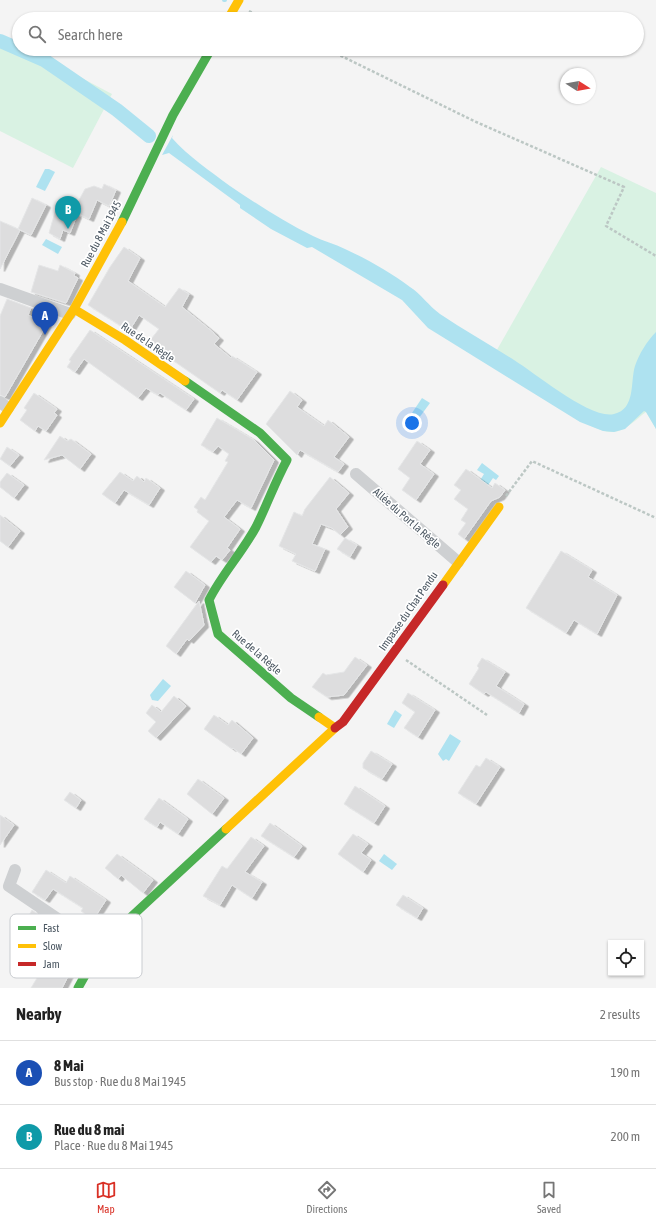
<!DOCTYPE html>
<meta charset="utf-8">
<style>
body{margin:0;font-family:"Asap Condensed",sans-serif;background:#f6f6f6;color:#222}
.controls{position:absolute;right:12px;bottom:12px;display:grid;overflow:hidden;border-radius:0px;box-shadow:0 1px 3px #0004}
.controls button{width:36px;height:36px;display:grid;place-items:center;padding:0;border:0;border-bottom:1px solid #e0e0e0;background:#fff;color:#222;font:20px sans-serif}
.compass{position:absolute;left:560px;top:68px;width:36px;height:36px;border-radius:50%;background:#fff;box-shadow:0 1px 3px #0004;rotate:101deg}
.you{position:absolute;left:412px;top:423px;width:14px;height:14px;margin:-10px;border:3px solid #fff;border-radius:50%;background:#1a73e8;box-shadow:0 0 0 6px #1a73e833}
.badge{display:grid;place-items:center;width:26px;height:26px;border-radius:50%;background:#d93025;color:#fff;font-size:13px;font-weight:700}
.pin{position:absolute;translate:-50% -33px;filter:drop-shadow(0 1px 2px #0008)}
.pin::after{content:'';position:absolute;top:21px;width:14px;height:12px;background:inherit;clip-path:polygon(0 0,100% 0,50% 100%)}
.list{margin:0;padding:0;list-style:none}
h2{display:flex;justify-content:space-between;align-items:center;height:52px;margin:0;padding:0 16px;font-size:17px}
h2 small{font-size:13px;font-weight:400;color:#767676}
.list li{display:grid;grid-template-columns:26px 1fr auto;gap:12px;align-items:center;box-sizing:border-box;height:64px;padding:0 16px;border-top:1px solid #e0e0e0}
.list b{display:block;font-size:15px;white-space:nowrap}
.list p{margin:0;font-size:13px;white-space:nowrap;color:#767676}
.list em{font-size:13px;font-style:normal;color:#767676}
.icon{flex:none;width:22px;height:22px;fill:none;stroke:currentColor;stroke-width:2;stroke-linecap:round;stroke-linejoin:round}
.map{position:relative;flex:none;width:656px;height:988px;overflow:hidden}
.search{position:absolute;background:#fff;box-shadow:0 1px 3px #0004;left:12px;right:12px;top:12px;height:44px;display:flex;align-items:center;gap:10px;box-sizing:border-box;padding:0 14px;border-radius:22px;color:#767676;font-size:15px}
.sheet{height:180px;background:#fff}
nav{display:flex;justify-content:space-around;align-items:center;box-sizing:border-box;height:56px;border-top:1px solid #e0e0e0;background:#fff;font-size:11px;color:#767676}
nav a{display:grid;justify-items:center;gap:2px}
nav .on{color:#d93025}
.map>svg:first-child{display:block}
.green{fill:#d9f2e3}
.water{fill:#aee2f0}
.lines{fill:none;stroke-linecap:round;stroke-linejoin:round}
.stream{stroke:#aee2f0;stroke-width:4}
.canal{stroke:#aee2f0;stroke-width:14}
.building{fill:#ddddde;stroke:#e5e6e7;filter:url(#shadow)}
.path{stroke:#bcc7c4;stroke-width:2.5;stroke-dasharray:3 2;stroke-linecap:butt}
.street{stroke:#ced0d2;stroke-width:12}
.fast{stroke:#4caf50;stroke-width:9}
.slow{stroke:#ffc107;stroke-width:9}
.jam{stroke:#c62828;stroke-width:9}
.labels{text-anchor:middle;stroke-width:3.5;stroke-linejoin:round;paint-order:stroke}
.street-label{font-size:11px;fill:#4a5661;stroke:#fff}
.key{fill:#fff;stroke:#c9ccd0;stroke-width:1}
.key-label{font-size:11px;fill:#4a5661}
</style>
<div class="map">
<svg width="656" height="988" viewBox="0 0 656 988">
<defs>
<filter id="shadow"><feDropShadow dx="4.5" dy="2.5" stdDeviation="0" flood-color="#0004"/></filter>
</defs>
<rect width="100%" height="100%" fill="#f4f4f4"/>
<!-- green -->
<g class="green">
<polygon points="0,35 19,45 19,49 27,49 112,94 73,168 0,131"/>
<path d="M601,167L656,193V429L646,412C636,419 626,431 613,432C584,433 519,374 494,355Z"/>
</g>
<!-- water -->
<g class="water">
<path d="M173,135L172,138C189,157 210,171 230,186C257,204 284,222 313,236C323,241 335,244 345,249C367,259 390,272 410,287C421,294 429,306 440,314C464,330 490,345 514,360C535,373 591,420 614,414C636,409 630,382 635,366C639,354 647,341 656,332V429L646,412L644,411L625,429L614,432L603,431L580,422L428,328L402,300L312,247L307,248L271,229L240,208V205L169,153L162,155Z"/>
<polygon points="45,169 49,169 55,172 45,191 36,187"/>
<polygon points="46,239 62,247 58,254 42,245"/>
<polygon points="422,398 430,403 419,418 412,413"/>
<polygon points="482,463 499,476 496,480 493,478 484,491 477,485 484,474 477,470"/>
<polygon points="163,679 171,686 158,701 152,700 150,695"/>
<polygon points="395,710 402,715 394,728 387,724"/>
<polygon points="450,734 461,741 449,761 446,759 443,761 438,754"/>
<polygon points="384,854 397,864 392,870 379,861"/>
</g>
<g class="lines">
<!-- stream -->
<polyline class="stream" points="224,0 225,0"/>
<!-- canal -->
<polyline class="canal" points="0,41 44,60 117,110 149,136"/>
</g>
<!-- building -->
<g class="building">
<polygon points="104,184 116,190 109,206 97,200 89,219 73,211 85,189 94,186 102,189"/>
<polygon points="32,198 46,205 31,235 18,229"/>
<polygon points="57,205 77,215 70,233 63,230 60,239 49,233"/>
<polygon points="0,221 20,230 0,269"/>
<polygon points="124,247 140,258 128,281 165,307 179,288 189,294 182,307 214,333 214,334 219,338 214,344 231,358 232,356 257,372 237,400 222,390 220,393 148,343 159,329 139,315 129,331 88,305 110,267"/>
<polygon points="39,265 58,271 60,265 75,273 74,276 78,278 66,303 31,292"/>
<polygon points="7,299 31,308 28,315 47,324 5,397 0,395 0,316"/>
<polygon points="90,330 194,399 186,410 160,393 158,395 146,388 138,398 84,359 75,372 67,367 71,361 69,360"/>
<polygon points="290,391 302,400 297,407 324,426 328,420 349,437 334,457 344,464 338,472 300,450 297,455 266,424"/>
<polygon points="34,393 57,409 54,413 57,415 46,431 38,426 35,431 20,420 27,410 24,408"/>
<polygon points="217,418 254,440 274,460 251,508 237,500 224,517 240,529 227,548 230,550 222,560 216,556 211,562 190,547 209,521 197,512 198,510 194,507 201,497 205,500 228,462 225,461 229,454 218,446 213,452 201,445"/>
<polygon points="60,436 67,441 71,439 91,454 80,469 62,455 44,460"/>
<polygon points="417,441 430,450 420,464 434,474 416,500 402,490 410,478 398,469"/>
<polygon points="7,447 19,455 10,466 0,459"/>
<polygon points="466,469 492,488 495,483 505,490 500,497 491,501 464,539 458,534 466,523 461,520 468,509 454,499 461,490 454,485"/>
<polygon points="120,472 133,481 137,476 144,482 146,478 160,488 149,505 124,490 115,503 102,494"/>
<polygon points="7,473 24,485 14,498 0,487 0,482"/>
<polygon points="330,477 349,493 336,509 348,527 340,535 332,528 321,524 312,544 325,549 315,571 292,561 296,554 279,546 294,512 302,516 305,509"/>
<polygon points="0,515 20,531 8,547 0,541"/>
<polygon points="345,538 357,545 350,557 337,549"/>
<polygon points="561,551 592,570 588,577 617,595 597,634 574,620 566,633 526,608"/>
<polygon points="186,571 205,585 195,603 174,587"/>
<polygon points="199,601 204,625 189,641 187,639 176,654 166,646"/>
<polygon points="355,657 367,665 344,695 327,697 312,687 323,673 326,675 344,672"/>
<polygon points="482,658 505,672 496,686 524,704 519,713 486,692 484,694 469,684 479,668 477,666"/>
<polygon points="408,693 435,710 418,737 404,728 415,712 402,703"/>
<polygon points="174,696 186,706 156,738 148,731 156,722 146,713 152,705 161,712"/>
<polygon points="214,715 228,725 232,720 253,738 241,754 233,748 232,749 204,729"/>
<polygon points="371,751 392,764 382,779 363,768 363,763"/>
<polygon points="486,758 500,767 476,804 458,793 476,765 480,767"/>
<polygon points="198,779 224,798 212,814 187,794"/>
<polygon points="355,786 385,806 374,823 344,804"/>
<polygon points="70,792 81,800 76,808 64,800"/>
<polygon points="159,798 188,819 178,834 160,822 157,827 144,819"/>
<polygon points="0,815 14,825 0,845"/>
<polygon points="270,823 302,846 294,857 261,836"/>
<polygon points="353,834 368,844 361,853 371,860 363,872 338,854"/>
<polygon points="251,837 264,846 245,872 262,882 252,898 232,885 220,905 203,896 222,866 227,869"/>
<polygon points="117,854 153,880 143,893 121,875 118,879 105,868"/>
<polygon points="46,870 66,883 70,876 106,900 93,920 81,911 83,908 53,889 45,900 32,892"/>
<polygon points="403,895 423,908 417,918 396,905"/>
<polygon points="32,910 60,930 52,942 24,924"/>
<polygon points="32,952 55,969 61,958 74,965 62,988 31,988 40,973 25,963"/>
</g>
<g class="lines">
<!-- path -->
<g class="path">
<polyline points="249,11 265,19"/>
<polyline points="327,49 474,121 624,187 606,226 656,256"/>
<polyline points="506,496 532,461 656,518"/>
<polyline points="406,660 487,715"/>
</g>
<!-- street -->
<g class="street">
<polyline points="0,289 70,314"/>
<polyline points="0,402 8,408"/>
<polyline points="356,474 458,562"/>
<polyline points="15,870 9,886 102,949"/>
</g>
<!-- fast -->
<g class="fast">
<polyline points="122,222 173,115 211,49"/>
<path d="M185,381L260,433L287,460C275,482 267,505 256,527C242,553 222,574 209,600L218,634L291,698L319,717"/>
<polyline points="78,988 97,954 118,929 226,829"/>
</g>
<!-- slow -->
<g class="slow">
<polyline points="228,19 239,0"/>
<polyline points="74,309 125,340 185,381"/>
<polyline points="0,423 74,309 122,222"/>
<polyline points="443,585 499,507"/>
<polyline points="226,829 335,728 319,717"/>
</g>
<!-- jam -->
<polyline class="jam" points="335,728 343,722 443,585"/>
</g>
<g class="labels">
<!-- street labels -->
<g class="street-label">
<text transform="translate(101 234) rotate(-62)" y="4">Rue du 8 Mai 1945</text>
<text transform="translate(148 342) rotate(34)" y="4">Rue de la Règle</text>
<text transform="translate(407 518) rotate(41)" y="4">Allée du Port la Règle</text>
<text transform="translate(408 611) rotate(-55)" y="4">Impasse du Chat Pendu</text>
<text transform="translate(257 652) rotate(41)" y="4">Rue de la Règle</text>
</g>
</g>
<!-- legend -->
<rect x="10" y="914" width="132" height="64" rx="6" class="key"/>
<rect x="18" y="926" width="18" height="4" fill="#4caf50"/>
<rect x="18" y="944" width="18" height="4" fill="#ffc107"/>
<rect x="18" y="962" width="18" height="4" fill="#c62828"/>
<g class="key-label">
<text x="43" y="932">Fast</text>
<text x="43" y="950">Slow</text>
<text x="43" y="968">Jam</text>
</g>
</svg>
<div class="controls">
<button><svg class="icon" aria-label="locate" viewBox="0 0 24 24"><circle cx="12" cy="12" r="6"/><path d="M12 2v4M12 18v4M2 12h4M18 12h4"/></svg></button>
</div>
<svg class="compass" viewBox="-18 -18 36 36"><path d="M0-13l5 13h-10z" fill="#e53935"/><path d="M0 13l5-13h-10z" fill="#767676"/></svg>
<div class="you"></div>
<div class="pin badge" style="left:45px;top:335px;background:#1a4fb4">A</div>
<div class="pin badge" style="left:68px;top:229px;background:#0f9aa8">B</div>
<div class="search"><svg class="icon" aria-label="search" viewBox="0 0 24 24"><circle cx="10" cy="10" r="6"/><path d="M15 15l6 6"/></svg>Search here</div>
</div>
<section class="sheet">
<h2>Nearby<small>2 results</small></h2>
<ul class="list">
<li><span class="badge" style="background:#1a4fb4">A</span><div><b>8 Mai</b><p>Bus stop · Rue du 8 Mai 1945</p></div><em>190 m</em></li>
<li><span class="badge" style="background:#0f9aa8">B</span><div><b>Rue du 8 mai</b><p>Place · Rue du 8 Mai 1945</p></div><em>200 m</em></li>
</ul>
</section>
<nav>
<a class="on"><svg class="icon" aria-label="map" viewBox="0 0 24 24"><path d="M3 6l6-2 6 2 6-2v14l-6 2-6-2-6 2zM9 4v14M15 6v14"/></svg>Map</a>
<a><svg class="icon" aria-label="directions" viewBox="0 0 24 24"><path d="M12 3l9 9-9 9-9-9zM9 14v-3h6M13 9l2 2-2 2"/></svg>Directions</a>
<a><svg class="icon" aria-label="saved" viewBox="0 0 24 24"><path d="M7 4h10v16l-5-4-5 4z"/></svg>Saved</a>
</nav>
